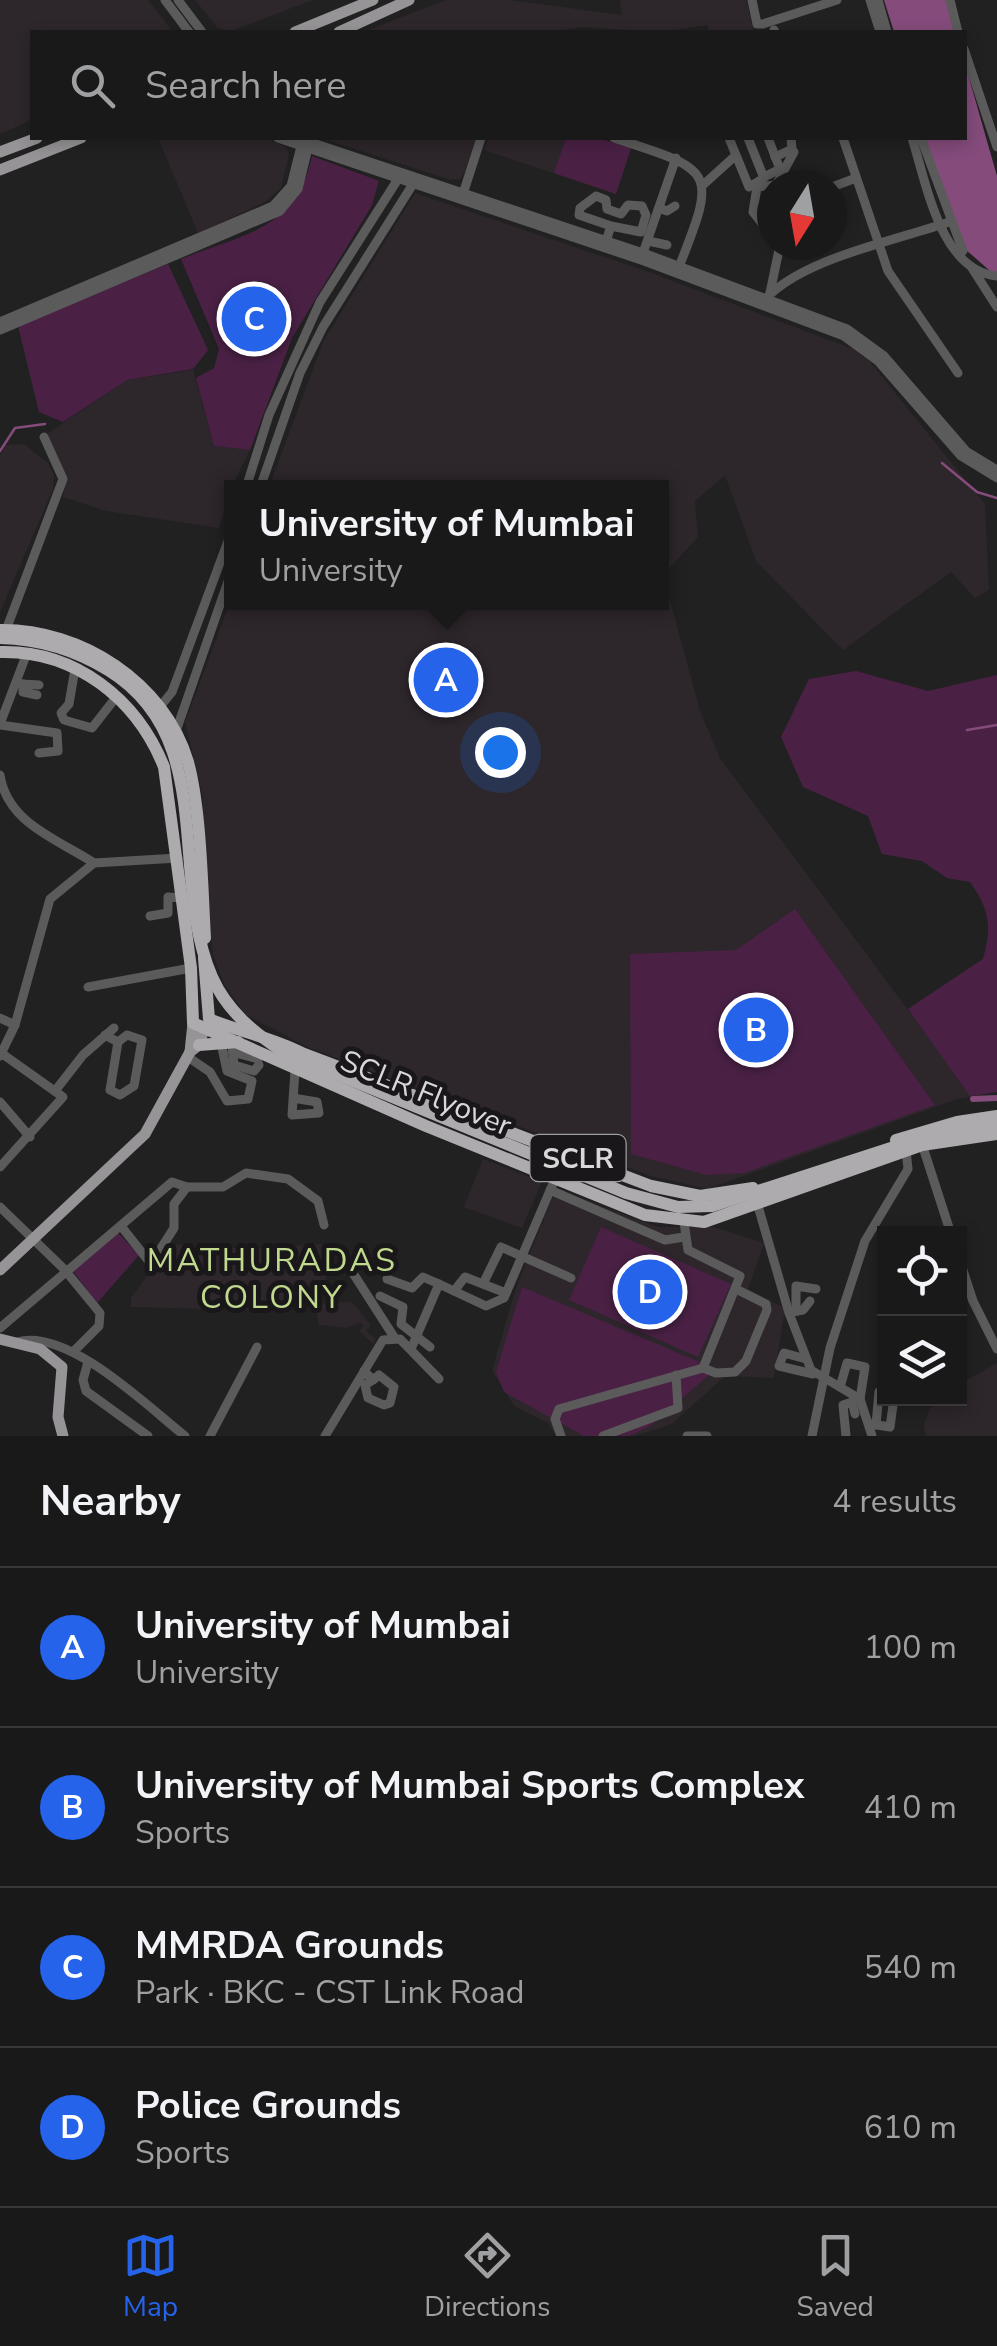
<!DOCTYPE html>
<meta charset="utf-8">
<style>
body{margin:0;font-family:"Nunito Sans",sans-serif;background:#272627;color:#f1f3f6}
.controls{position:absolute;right:30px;bottom:30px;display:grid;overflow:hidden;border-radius:0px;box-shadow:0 5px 15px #0003}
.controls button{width:90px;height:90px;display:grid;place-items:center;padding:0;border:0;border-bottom:2px solid #383839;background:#1a191a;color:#f1f3f6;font:50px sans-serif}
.compass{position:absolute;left:757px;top:170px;width:90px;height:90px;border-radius:50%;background:#1a191a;box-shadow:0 5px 15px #0003;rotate:191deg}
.you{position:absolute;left:500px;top:752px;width:35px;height:35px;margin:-25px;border:8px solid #fff;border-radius:50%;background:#1a73e8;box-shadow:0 0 0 15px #1a73e833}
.badge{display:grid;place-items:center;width:65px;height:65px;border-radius:50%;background:#2563eb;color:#fff;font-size:32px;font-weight:700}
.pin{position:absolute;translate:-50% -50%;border:5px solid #fff;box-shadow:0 2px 10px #0006}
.popup{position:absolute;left:224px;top:480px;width:445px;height:130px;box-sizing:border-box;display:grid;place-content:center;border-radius:0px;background:#1a191a;filter:drop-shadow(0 2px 8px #0005);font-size:32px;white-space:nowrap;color:#9fa0a2}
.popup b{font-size:38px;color:#f1f3f6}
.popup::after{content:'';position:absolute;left:50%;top:100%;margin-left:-20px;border:20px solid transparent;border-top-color:#1a191a}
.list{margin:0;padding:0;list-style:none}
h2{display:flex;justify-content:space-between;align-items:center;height:130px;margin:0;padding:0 40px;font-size:42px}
h2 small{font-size:32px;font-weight:400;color:#9fa0a2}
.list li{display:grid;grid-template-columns:65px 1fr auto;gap:30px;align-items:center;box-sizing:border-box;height:160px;padding:0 40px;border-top:2px solid #383839}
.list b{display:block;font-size:38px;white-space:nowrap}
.list p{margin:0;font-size:32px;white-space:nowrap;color:#9fa0a2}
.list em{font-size:32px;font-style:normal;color:#9fa0a2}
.icon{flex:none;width:55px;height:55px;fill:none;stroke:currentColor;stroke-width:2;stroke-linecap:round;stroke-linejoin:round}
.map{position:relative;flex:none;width:997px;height:1436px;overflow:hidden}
.search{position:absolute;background:#1a191a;box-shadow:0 5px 15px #0003;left:30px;right:30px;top:30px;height:110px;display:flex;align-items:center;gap:25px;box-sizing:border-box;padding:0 35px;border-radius:0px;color:#9fa0a2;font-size:38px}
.sheet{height:770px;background:#1a191a}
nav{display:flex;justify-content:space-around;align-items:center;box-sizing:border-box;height:140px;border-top:2px solid #383839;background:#1a191a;font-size:28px;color:#9fa0a2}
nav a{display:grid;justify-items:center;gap:5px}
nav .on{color:#2563eb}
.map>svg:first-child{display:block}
.built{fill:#2d262b}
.green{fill:#4a2145}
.water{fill:#844b7b}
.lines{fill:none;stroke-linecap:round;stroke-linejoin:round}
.stream{stroke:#844b7b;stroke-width:2.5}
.canal{stroke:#844b7b;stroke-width:6}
.minor{stroke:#5c5b5b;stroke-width:9}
.major{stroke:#969496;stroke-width:11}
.highway{stroke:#adabad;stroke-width:12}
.highway-bridge{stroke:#adabad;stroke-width:12}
.labels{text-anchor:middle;stroke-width:10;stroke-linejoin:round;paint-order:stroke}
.shield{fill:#191719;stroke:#9f9e9f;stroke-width:2.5}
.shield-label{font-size:28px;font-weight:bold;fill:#d9d8d9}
.street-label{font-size:30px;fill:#d9d8d9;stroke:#191719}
.neighbourhood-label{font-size:32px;letter-spacing:2.5px;fill:#c1d98f;stroke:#191719}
</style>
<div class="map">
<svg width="997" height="1436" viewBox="0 0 997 1436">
<rect width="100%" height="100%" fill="#222122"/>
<!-- built -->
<g class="built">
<polygon points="0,0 148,0 173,32 32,32 32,120 0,134"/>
<polygon points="195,0 313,0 228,32 217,27"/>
<polygon points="446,0 510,0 622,15 620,0 746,0 754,32 710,32 707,25 660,32 581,27 549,32 363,32"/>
<polygon points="158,138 267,138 286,147 289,155 281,188 265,202 198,233"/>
<polygon points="321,138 476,138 465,172 460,179 451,180"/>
<polygon points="488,138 598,138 631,148 616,194 484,150"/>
<polygon points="415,193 646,271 853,349 870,362 985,504 989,590 975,598 951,572 843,650 756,561 725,475 695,501 698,537 663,575 700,711 720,758 923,1030 997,1092 957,1099 707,1189 651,1176 310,1048 246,1015 224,984 213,955 203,860 203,796 185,722 231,600 661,602 661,488 269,487 323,342"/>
<polygon points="193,370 214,446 250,450 231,488 219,528 106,511 63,497 66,477 47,434 127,380"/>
<polygon points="24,444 48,463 54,475 53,489 0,612 0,456 6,445"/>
<polygon points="483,1159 542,1182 522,1228 464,1207"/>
<polygon points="556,1189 658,1227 714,1227 764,1243 748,1289 785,1308 774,1378 725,1376 672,1424 635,1436 556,1436 548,1423 514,1406 492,1370 517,1285"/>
<polygon points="177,1244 252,1249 324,1244 327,1284 316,1304 352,1302 371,1325 366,1331 376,1339 373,1344 359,1331 364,1326 360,1322 347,1328 319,1325 315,1305 246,1310 131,1307 131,1298 158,1261"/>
<polygon points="997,1363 997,1436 926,1436 924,1425 930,1408 940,1399 960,1398 960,1384"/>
</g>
<!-- green -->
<g class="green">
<polygon points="566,138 598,138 631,148 616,194 554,173"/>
<path d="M312,156L379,181L372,205L292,338L250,450L214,446L196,378L214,368L219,349L181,259C243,234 297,230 312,156Z"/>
<polygon points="168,264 208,350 193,369 127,380 63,422 39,412 18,326"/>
<path d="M856,671L928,691L997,675V1092L970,1096L908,1009L983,959C992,927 990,910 970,882L947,878L922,861L882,854L868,816L803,787L781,737L809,679Z"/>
<polygon points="795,909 935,1105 744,1173 706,1175 631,1154 630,954 736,950"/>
<polygon points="601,1227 731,1284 698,1357 569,1300"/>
<polygon points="118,1233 139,1255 97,1303 73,1271"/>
<polygon points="522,1287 716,1369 650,1426 629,1436 584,1436 504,1392 496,1372"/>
</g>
<!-- water -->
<g class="water">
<polygon points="884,0 946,0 955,32 894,32"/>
<polygon points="965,64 997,176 997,277 965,249 925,138 964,138"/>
</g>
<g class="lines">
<!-- stream -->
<g class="stream">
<polyline points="0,451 15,428 45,424"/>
<polyline points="942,463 977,492 997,498"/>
<polyline points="967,730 997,725"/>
</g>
<!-- canal -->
<polyline class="canal" points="973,1099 997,1098"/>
<!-- minor -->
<g class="minor">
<polyline points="165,0 189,32"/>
<polyline points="178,0 202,32"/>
<polyline points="752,0 757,24 763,24 837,0"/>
<polyline points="870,0 880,32"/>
<polyline points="878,0 887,32"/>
<polyline points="950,0 958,32"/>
<polyline points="774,30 775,32"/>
<polyline points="964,49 997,147"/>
<polyline points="278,138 644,261 844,336 878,361 961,456 997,478"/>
<polyline points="298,138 646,254 847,329 884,356 966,451 997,470"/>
<path d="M614,138C716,171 718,169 677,272"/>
<polyline points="729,138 749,187 764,178 748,138"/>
<polyline points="843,138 888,271 958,373"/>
<path d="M912,138C926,181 940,271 997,276"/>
<polyline points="921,138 963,251"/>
<polyline points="775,157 792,149 791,138"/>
<polyline points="764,177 780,169 768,138"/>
<polyline points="703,185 735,156"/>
<polyline points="776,185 794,152"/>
<polyline points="832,187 856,178"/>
<polyline points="462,197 481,138"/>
<polyline points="659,208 667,211 675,206"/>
<polyline points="772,236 753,212 757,187 776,185"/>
<polyline points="606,241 611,226 641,232 646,215 642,206 628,205 621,214 607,209 606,200 596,196 580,208 579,215 611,226"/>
<polyline points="648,241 667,245"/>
<polyline points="643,253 676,158"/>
<polyline points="972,268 997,307"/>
<polyline points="770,293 780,245"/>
<path d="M761,304C797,259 895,241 949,222"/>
<polyline points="0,322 273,206 291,186 302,142"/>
<polyline points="0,330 280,211 298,189 309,144"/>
<polyline points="246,488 269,415 320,302 398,179"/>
<polyline points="260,488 300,373 323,327 413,184"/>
<polyline points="6,630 63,479 44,437"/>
<polyline points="75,669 69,704 61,713 64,720 92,728 117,696"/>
<polyline points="22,684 39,685"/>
<polyline points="23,684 23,692 37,695"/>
<polyline points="159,708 172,692 231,533"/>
<polyline points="0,724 27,653"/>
<polyline points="0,725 57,733 58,751 39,753"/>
<polyline points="176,731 231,573"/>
<path d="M0,775C7,823 57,839 94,863"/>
<polyline points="150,916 168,913 168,897 181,898"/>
<polyline points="88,987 191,968"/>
<polyline points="0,1018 15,1025 0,1056"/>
<polyline points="15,1025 50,899 94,863 178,858"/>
<polyline points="105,1035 118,1042 127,1035 142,1040 134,1086 120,1095 110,1090 118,1042"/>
<polyline points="232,1042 234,1065 254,1071 259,1065"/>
<polyline points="232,1052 258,1059"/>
<polyline points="188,1057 210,1072 227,1101 248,1099 252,1081 227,1071 221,1043"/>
<polyline points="55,1091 83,1055 114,1028"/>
<path d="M293,1098L317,1102L319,1113L292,1115C293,1100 294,1085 295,1071"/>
<polyline points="0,1102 30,1137"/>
<polyline points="921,1141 951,1234"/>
<polyline points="0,1167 63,1097 1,1053"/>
<polyline points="550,1190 665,1240 684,1237"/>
<polyline points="758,1206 789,1313 811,1370 860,1399 872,1436"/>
<polyline points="0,1207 64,1269 100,1313 99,1326 74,1351"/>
<polyline points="121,1226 151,1264 174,1228 174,1204 187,1187"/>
<polyline points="960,1261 973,1301 997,1349"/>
<polyline points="368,1262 353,1262 351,1270 394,1337"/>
<polyline points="387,1279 412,1288 423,1277 439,1284"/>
<polyline points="483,1284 501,1247 571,1278"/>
<polyline points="454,1291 465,1277 506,1293"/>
<polyline points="380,1296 403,1307 401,1324 430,1347"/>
<polyline points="796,1311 796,1286 816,1289"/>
<polyline points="792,1312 803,1310 810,1301"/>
<polyline points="0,1328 172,1182 187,1187 223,1187 246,1173 288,1179 318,1201 324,1225"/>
<path d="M17,1342C67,1327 147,1406 185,1436"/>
<polyline points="411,1349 439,1284 486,1306 504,1298 555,1179"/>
<polyline points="806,1359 784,1353 779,1366 813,1374"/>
<polyline points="88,1362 83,1380 86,1391 148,1436"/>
<polyline points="703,1368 716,1373 735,1372 746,1361 767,1310 766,1304 736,1289"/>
<polyline points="364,1371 373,1380 379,1375 394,1387 390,1403 384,1405 368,1398 365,1385 373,1380"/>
<polyline points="840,1387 847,1363 865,1367 860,1399"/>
<polyline points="871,1424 890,1427 894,1398"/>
<polyline points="876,1425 879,1392 884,1392"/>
<polyline points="210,1436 257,1347"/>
<polyline points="325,1436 383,1340 400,1339 439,1379"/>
<polyline points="561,1436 555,1419 559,1409 703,1368 740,1276 688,1250 684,1222"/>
<polyline points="603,1436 678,1408 676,1375"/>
<polyline points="687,1436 707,1436"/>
<polyline points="812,1436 830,1348 865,1241 908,1169 906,1150"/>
<polyline points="846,1436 843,1405 852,1402 855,1414"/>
</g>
<!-- major -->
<g class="major">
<polyline points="295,32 373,0"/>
<polyline points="339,32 409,0"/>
<polyline points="0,152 37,138"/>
<polyline points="0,170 81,138"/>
<polyline points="190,1052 193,1023"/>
<polyline points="0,1270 145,1134 190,1052 199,1045 205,1026"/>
<polyline points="0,1339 40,1349 62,1367 58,1417 63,1436"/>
</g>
<!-- highway -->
<g class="highway">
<path d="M0,630C81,629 164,682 188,762C201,810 202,887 205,938"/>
<path d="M0,652C75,650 137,699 164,767L191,968L193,1023L426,1126L645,1215L704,1222L922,1145L997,1134"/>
<path d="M204,958L209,1019C240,1032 271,1037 302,1053L651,1186L700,1196L753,1188"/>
<polyline points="199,1045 238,1042"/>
<polyline points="896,1140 957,1122 997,1116"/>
</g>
<!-- highway-bridge -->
<path class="highway-bridge" d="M0,638C40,639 74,649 108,670C219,738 168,876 212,977C227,1011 254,1033 285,1053L626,1193L678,1207L712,1206L925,1137L997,1125"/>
</g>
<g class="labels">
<!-- shield labels -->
<rect class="shield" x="530.5" y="1135" width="95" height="46" rx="8"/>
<g class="shield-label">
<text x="578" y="1168">SCLR</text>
</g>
<!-- street labels -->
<g class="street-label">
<text transform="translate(426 1093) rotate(22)" y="10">SCLR Flyover</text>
</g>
<!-- neighbourhood labels -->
<g class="neighbourhood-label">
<text x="272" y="1271">MATHURADAS<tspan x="272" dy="37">COLONY</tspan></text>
</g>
</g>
</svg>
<div class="controls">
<button><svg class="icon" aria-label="locate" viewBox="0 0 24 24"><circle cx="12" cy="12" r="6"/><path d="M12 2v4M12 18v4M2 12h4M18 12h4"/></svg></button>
<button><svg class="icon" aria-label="layers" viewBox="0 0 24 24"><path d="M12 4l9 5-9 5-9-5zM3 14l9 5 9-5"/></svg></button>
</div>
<svg class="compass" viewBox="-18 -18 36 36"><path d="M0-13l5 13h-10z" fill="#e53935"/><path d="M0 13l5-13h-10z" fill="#9fa0a2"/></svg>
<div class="you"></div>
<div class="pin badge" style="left:446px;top:680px">A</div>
<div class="popup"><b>University of Mumbai</b>University</div>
<div class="pin badge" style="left:756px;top:1030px">B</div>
<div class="pin badge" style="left:254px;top:319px">C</div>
<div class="pin badge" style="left:650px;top:1292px">D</div>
<div class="search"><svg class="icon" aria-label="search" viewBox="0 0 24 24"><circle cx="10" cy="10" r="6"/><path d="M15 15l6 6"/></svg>Search here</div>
</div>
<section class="sheet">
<h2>Nearby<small>4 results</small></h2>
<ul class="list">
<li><span class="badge">A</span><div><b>University of Mumbai</b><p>University</p></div><em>100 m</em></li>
<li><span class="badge">B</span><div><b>University of Mumbai Sports Complex</b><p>Sports</p></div><em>410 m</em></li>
<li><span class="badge">C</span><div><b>MMRDA Grounds</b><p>Park · BKC - CST Link Road</p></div><em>540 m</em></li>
<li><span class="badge">D</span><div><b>Police Grounds</b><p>Sports</p></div><em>610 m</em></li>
</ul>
</section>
<nav>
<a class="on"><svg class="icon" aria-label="map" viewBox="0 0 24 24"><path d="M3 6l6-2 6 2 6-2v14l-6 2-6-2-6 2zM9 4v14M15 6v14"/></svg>Map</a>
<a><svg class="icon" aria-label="directions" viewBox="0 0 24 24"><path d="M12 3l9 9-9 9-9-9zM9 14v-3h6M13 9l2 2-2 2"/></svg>Directions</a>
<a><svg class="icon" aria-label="saved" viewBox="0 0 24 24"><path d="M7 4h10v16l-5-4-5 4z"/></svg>Saved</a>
</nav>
